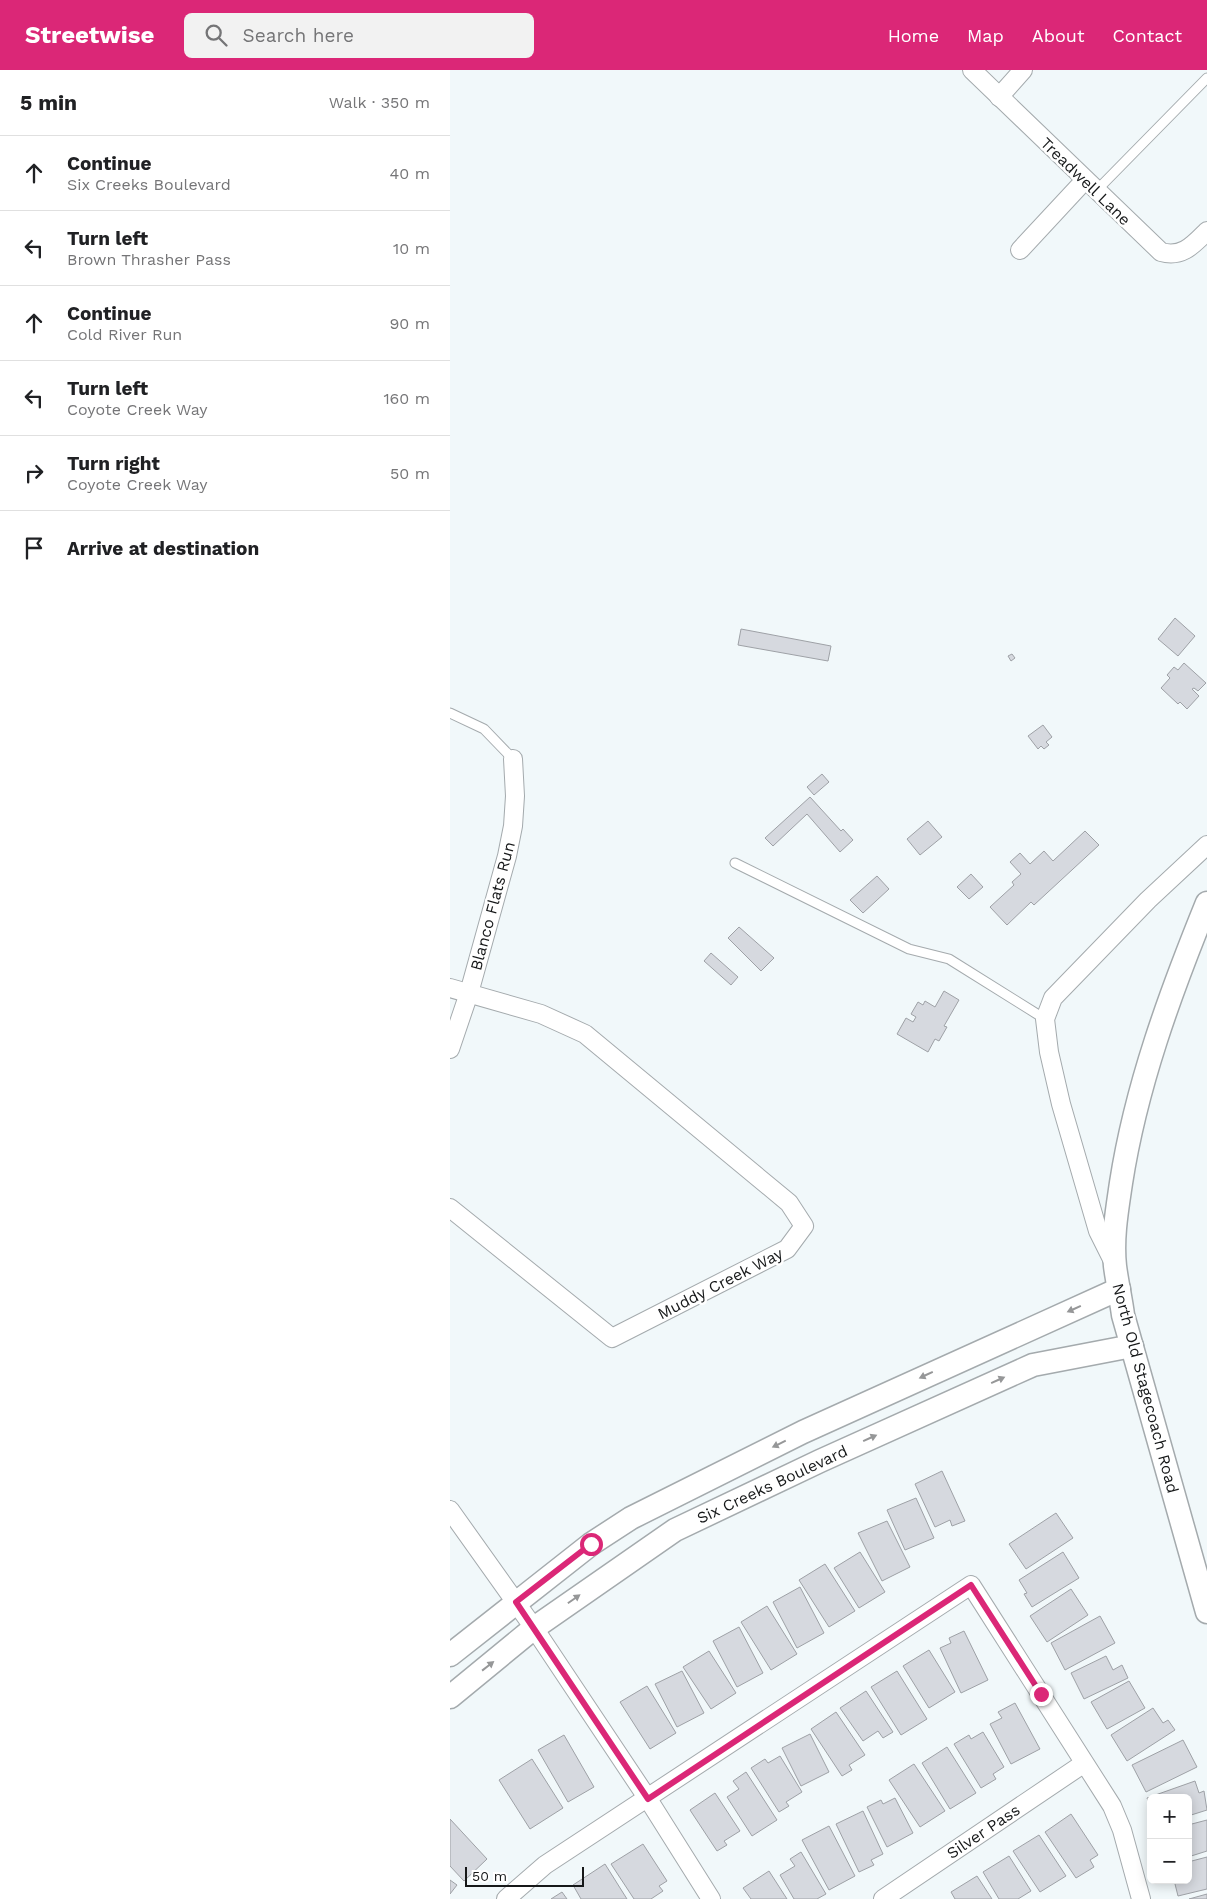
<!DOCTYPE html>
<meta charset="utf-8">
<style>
body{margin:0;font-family:"Work Sans",sans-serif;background:#f2f2f2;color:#202124}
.controls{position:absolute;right:15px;bottom:15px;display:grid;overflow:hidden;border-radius:8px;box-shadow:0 2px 12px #0003}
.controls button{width:45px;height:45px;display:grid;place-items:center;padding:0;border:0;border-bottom:1px solid #e0e0e0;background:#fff;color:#202124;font:25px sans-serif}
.scale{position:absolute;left:15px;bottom:12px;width:119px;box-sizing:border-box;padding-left:5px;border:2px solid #161819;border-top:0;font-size:14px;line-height:18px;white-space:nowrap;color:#161819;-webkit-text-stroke:4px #fff;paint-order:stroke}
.stop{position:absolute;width:15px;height:15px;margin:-11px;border:4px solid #db2777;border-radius:50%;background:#fff}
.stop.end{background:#db2777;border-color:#fff;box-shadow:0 1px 5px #0008}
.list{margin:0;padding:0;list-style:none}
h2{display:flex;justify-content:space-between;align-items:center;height:65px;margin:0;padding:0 20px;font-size:21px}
h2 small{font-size:16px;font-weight:400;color:#757577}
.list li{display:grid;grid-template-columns:32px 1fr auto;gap:15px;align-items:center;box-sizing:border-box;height:75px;padding:0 20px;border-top:1px solid #e0e0e0}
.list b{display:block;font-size:19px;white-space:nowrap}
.list p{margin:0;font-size:16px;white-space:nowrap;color:#757577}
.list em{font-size:16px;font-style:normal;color:#757577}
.icon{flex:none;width:28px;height:28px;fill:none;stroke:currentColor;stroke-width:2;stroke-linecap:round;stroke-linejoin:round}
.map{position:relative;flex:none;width:757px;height:1829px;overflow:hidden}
header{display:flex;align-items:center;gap:30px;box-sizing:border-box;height:70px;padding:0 25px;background:#db2777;color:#fff}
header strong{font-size:24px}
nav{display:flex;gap:28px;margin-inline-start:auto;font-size:18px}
.search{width:350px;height:45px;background:#f2f2f2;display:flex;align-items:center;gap:12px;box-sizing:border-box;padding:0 18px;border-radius:8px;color:#757577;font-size:19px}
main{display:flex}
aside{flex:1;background:#fff}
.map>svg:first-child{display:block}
.building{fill:#d6d9df;stroke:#9ea1a6}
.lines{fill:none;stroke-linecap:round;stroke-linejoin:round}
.service-casing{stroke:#a4aaad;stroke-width:11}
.minor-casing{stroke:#a4aaad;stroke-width:20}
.tertiary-casing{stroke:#a4aaad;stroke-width:25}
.service{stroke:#fff;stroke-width:9}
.minor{stroke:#fff;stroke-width:18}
.tertiary{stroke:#fff;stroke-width:22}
.oneway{fill:#969798}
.route{stroke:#db2777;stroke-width:6}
.labels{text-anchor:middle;stroke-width:5;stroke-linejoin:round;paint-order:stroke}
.street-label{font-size:16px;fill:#161819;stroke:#fff}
</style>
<header>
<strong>Streetwise</strong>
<div class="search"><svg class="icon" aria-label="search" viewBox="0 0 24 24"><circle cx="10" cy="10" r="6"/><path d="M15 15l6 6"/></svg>Search here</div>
<nav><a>Home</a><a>Map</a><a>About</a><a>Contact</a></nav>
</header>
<main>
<aside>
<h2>5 min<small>Walk · 350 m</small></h2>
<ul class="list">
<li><svg class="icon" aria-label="ahead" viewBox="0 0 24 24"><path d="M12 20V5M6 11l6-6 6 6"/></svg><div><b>Continue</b><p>Six Creeks Boulevard</p></div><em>40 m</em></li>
<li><svg class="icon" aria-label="left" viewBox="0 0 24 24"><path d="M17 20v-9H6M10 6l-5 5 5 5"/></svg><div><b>Turn left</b><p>Brown Thrasher Pass</p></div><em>10 m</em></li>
<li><svg class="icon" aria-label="ahead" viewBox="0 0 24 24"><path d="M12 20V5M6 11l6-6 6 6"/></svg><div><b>Continue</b><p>Cold River Run</p></div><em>90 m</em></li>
<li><svg class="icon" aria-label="left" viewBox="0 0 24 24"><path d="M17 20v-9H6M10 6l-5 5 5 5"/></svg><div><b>Turn left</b><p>Coyote Creek Way</p></div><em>160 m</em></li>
<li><svg class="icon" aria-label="right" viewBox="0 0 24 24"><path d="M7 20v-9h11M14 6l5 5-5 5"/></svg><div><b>Turn right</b><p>Coyote Creek Way</p></div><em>50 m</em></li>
<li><svg class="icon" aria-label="arrive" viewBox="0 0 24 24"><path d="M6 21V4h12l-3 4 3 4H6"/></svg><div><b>Arrive at destination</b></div></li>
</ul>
</aside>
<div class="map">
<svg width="757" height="1829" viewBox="0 0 757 1829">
<rect width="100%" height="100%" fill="#f1f8fa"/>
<!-- building -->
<g class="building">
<polygon points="725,548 745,566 728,586 708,569"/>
<polygon points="291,559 381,576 378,591 288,575"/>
<polygon points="562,584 565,588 561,591 558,586"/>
<polygon points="734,593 756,613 748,621 744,618 742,619 749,626 737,639 730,632 728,634 711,618 720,608 717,605 724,597 728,600"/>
<polygon points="593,655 602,667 596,672 599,675 594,679 591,676 588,679 578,666"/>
<polygon points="372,704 379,712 364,725 357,717"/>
<polygon points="360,727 391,761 393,759 403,770 390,782 357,744 323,776 315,768"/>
<polygon points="478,751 492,767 470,785 457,769"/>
<polygon points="635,761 649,775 584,835 581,832 557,855 540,837 564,815 562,812 571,804 560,792 570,783 580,794 594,781 603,791"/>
<polygon points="521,804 533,817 519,829 507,817"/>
<polygon points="427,806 439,819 413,843 400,830"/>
<polygon points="289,857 324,888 311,901 278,868"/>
<polygon points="261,883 288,907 281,915 254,891"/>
<polygon points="494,921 509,930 494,956 497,957 489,971 485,969 478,982 447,964 456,948 463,952 466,947 461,944 468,932 473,935 475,931 485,937"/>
<polygon points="492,1401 515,1451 502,1456 500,1450 485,1457 465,1414"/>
<polygon points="466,1428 484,1468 455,1480 437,1440"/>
<polygon points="606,1443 623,1468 576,1499 559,1474"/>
<polygon points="437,1451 460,1497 432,1511 408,1463"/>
<polygon points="410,1482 435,1522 409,1538 384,1498"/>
<polygon points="613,1482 629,1508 582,1537 574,1524 577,1523 569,1510"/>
<polygon points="375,1494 405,1541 379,1557 349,1510"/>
<polygon points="350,1517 374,1563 347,1578 323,1532"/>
<polygon points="621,1519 638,1545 597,1572 580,1546"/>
<polygon points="317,1536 347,1584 321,1600 291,1552"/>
<polygon points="650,1546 665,1573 615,1600 601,1573"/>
<polygon points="289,1557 313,1603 287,1617 263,1571"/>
<polygon points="514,1561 538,1610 511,1623 490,1578 501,1573 499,1568"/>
<polygon points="479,1580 505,1622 479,1638 453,1596"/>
<polygon points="259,1581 286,1623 261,1639 233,1597"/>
<polygon points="656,1586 663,1600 672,1595 678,1608 634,1629 621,1603"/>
<polygon points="232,1601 254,1643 227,1657 205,1614"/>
<polygon points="447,1601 477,1649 451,1665 421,1617"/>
<polygon points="679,1611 695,1638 657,1659 641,1632"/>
<polygon points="197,1616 226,1663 200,1679 170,1632"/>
<polygon points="416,1621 443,1662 433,1668 428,1661 413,1671 390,1638"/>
<polygon points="565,1633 590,1679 561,1694 540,1654 552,1648 548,1642"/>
<polygon points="703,1638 713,1653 718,1650 725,1660 677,1691 661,1665"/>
<polygon points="386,1642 415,1685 399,1695 402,1700 392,1706 361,1659"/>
<polygon points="533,1662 554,1697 543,1704 546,1709 531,1718 504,1674 519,1665 521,1669"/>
<polygon points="360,1664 379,1702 351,1716 332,1678"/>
<polygon points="114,1665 144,1717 118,1732 88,1680"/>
<polygon points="733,1670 747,1697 696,1722 682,1695"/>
<polygon points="497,1677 526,1723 500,1739 472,1693"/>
<polygon points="330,1686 352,1722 336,1732 339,1736 329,1742 301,1698 315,1689 318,1693"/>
<polygon points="82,1689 113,1738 80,1759 49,1710"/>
<polygon points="464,1694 495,1741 470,1757 439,1710"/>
<polygon points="296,1702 327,1750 302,1766 277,1727 289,1719 283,1711"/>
<polygon points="745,1711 749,1723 754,1721 757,1740 738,1746 738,1728 701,1728 701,1739 697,1728"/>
<polygon points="265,1723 290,1761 274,1771 277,1775 267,1781 240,1740"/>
<polygon points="445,1728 463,1763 437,1777 417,1737 431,1730 433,1734"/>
<polygon points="413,1741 433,1784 421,1790 424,1795 409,1802 386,1754"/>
<polygon points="621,1744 648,1785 640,1790 644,1797 626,1808 595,1762"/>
<polygon points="0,1749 37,1789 14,1811 0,1796"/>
<polygon points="757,1750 757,1781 738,1787 738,1755"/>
<polygon points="379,1756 405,1806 379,1820 352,1770"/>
<polygon points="589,1765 616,1806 590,1822 563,1781"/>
<polygon points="193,1774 217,1811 209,1816 213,1821 201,1829 184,1829 161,1794"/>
<polygon points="351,1782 376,1824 367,1829 344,1829 330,1805 345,1796 340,1789"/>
<polygon points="559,1786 581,1821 568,1829 549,1829 533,1802"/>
<polygon points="757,1787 757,1819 728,1826 724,1810 738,1810 738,1792"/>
<polygon points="155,1794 177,1829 131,1829 123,1815"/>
<polygon points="319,1801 337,1829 301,1829 293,1818"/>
<polygon points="527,1806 542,1829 505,1829 501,1822"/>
<polygon points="0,1810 7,1815 0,1824"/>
<polygon points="112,1822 117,1829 101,1829"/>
<polygon points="757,1824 757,1829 739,1829"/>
</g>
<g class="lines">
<!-- service casing -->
<g class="service-casing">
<g id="service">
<polyline points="646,121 757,8"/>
<polyline points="0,643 34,659 63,689"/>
<polyline points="285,793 459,879 499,889 595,949"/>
</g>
</g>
<!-- minor casing -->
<g class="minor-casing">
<g id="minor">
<path d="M522,0L711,182C732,188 743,175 757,161"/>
<polyline points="549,27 573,0"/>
<polyline points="570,180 635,110"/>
<polyline points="0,918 91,944 135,964 339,1133 354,1156 337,1179 162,1268 0,1138"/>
<polyline points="0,979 19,923 57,786 63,756 65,726 63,689"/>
<polyline points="663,1191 648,1161 611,1034 599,982 595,949 603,928 698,830 757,775"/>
<polyline points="0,1440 84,1558 198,1729 261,1829"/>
<polyline points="56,1829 95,1795 521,1515 662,1736 672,1760 691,1829"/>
<polyline points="433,1829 633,1694"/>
</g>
</g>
<!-- tertiary casing -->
<g class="tertiary-casing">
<g id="tertiary">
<path d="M757,833C720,924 686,1016 671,1113C667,1140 662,1168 665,1196C667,1212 671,1229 673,1245L757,1542"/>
<polyline points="0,1585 141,1474 181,1448 353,1362 669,1219"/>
<polyline points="0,1627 84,1558 225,1460 370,1391 583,1295 682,1276"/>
</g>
</g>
<!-- service -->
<use href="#service" class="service"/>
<!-- minor -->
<use href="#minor" class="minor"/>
<!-- tertiary -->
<use href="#tertiary" class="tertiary"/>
</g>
<!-- one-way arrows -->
<defs><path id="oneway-solid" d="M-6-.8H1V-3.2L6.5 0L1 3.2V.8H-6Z" transform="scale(1.25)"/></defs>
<g class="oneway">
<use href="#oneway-solid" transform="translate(624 1239) rotate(156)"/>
<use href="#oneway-solid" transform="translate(476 1305) rotate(155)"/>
<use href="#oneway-solid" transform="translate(548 1310) rotate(-24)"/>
<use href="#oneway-solid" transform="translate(420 1368) rotate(-24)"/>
<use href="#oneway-solid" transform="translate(329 1374) rotate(154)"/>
<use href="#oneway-solid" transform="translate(124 1529) rotate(-35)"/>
<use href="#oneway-solid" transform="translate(38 1596) rotate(-38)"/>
</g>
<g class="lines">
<!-- route -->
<polyline class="route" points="141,1474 66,1532 198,1729 521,1515 591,1624"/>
</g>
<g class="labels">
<!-- street labels -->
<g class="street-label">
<text transform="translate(636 111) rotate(44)" y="6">Treadwell Lane</text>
<text transform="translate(42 836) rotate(-75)" y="6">Blanco Flats Run</text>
<text transform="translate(270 1213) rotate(-27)" y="6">Muddy Creek Way</text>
<text transform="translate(696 1318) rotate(75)" y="6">North Old Stagecoach Road</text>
<text transform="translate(322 1414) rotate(-25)" y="6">Six Creeks Boulevard</text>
<text transform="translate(533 1761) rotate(-34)" y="6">Silver Pass</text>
</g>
</g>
</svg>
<div class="controls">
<button>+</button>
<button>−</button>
</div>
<div class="scale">50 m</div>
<div class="stop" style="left:141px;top:1474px"></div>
<div class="stop end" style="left:591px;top:1624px"></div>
</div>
</main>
